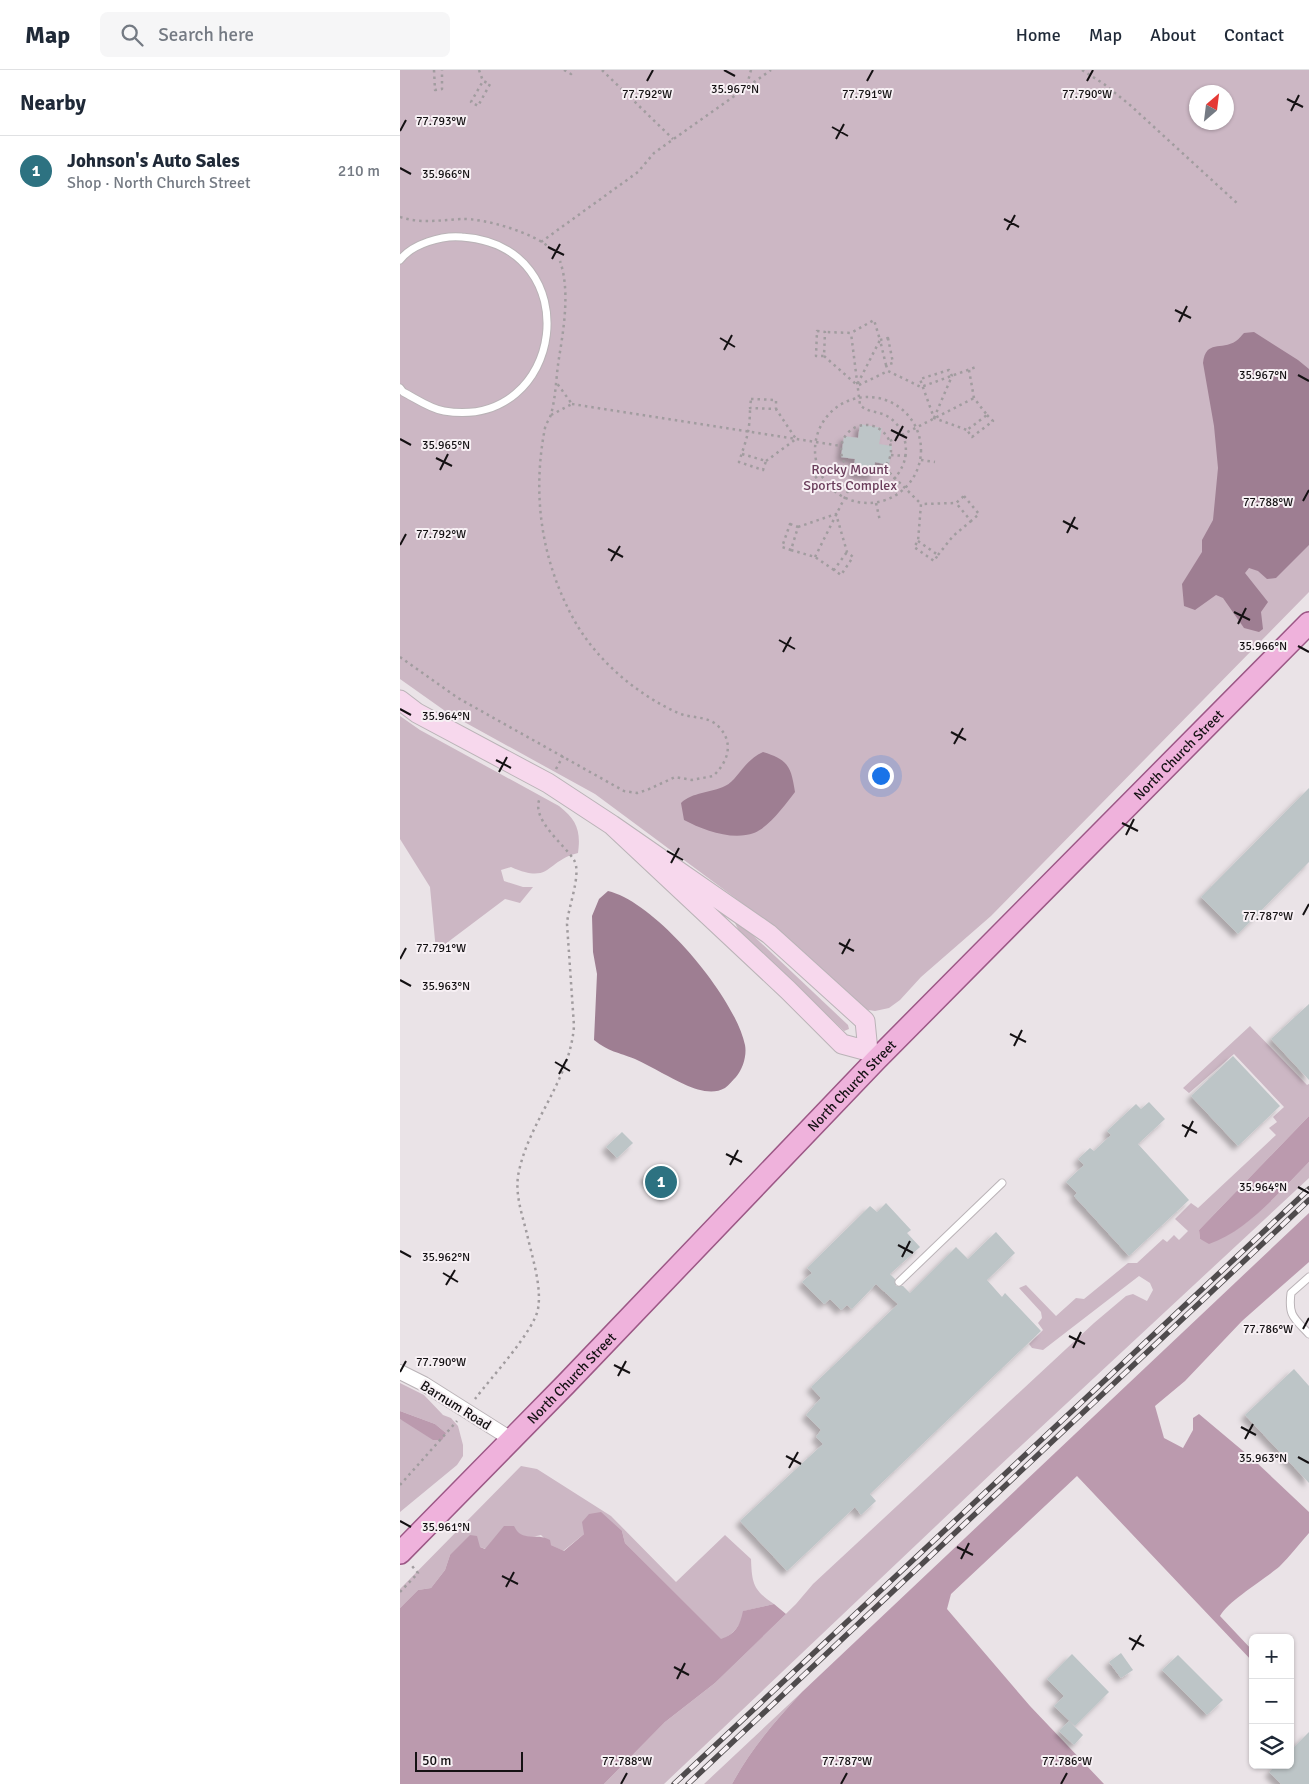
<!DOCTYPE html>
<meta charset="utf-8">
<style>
body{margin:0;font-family:Signika,sans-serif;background:#f6f6f7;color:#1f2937}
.controls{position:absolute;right:15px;bottom:15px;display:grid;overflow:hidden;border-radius:8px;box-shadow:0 1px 4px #0004}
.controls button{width:45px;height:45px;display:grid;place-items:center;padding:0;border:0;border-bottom:1px solid #e0e1e3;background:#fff;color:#1f2937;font:25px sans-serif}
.compass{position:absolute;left:789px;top:15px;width:45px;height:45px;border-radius:50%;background:#fff;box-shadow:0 1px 4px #0004;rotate:28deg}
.scale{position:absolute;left:15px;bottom:12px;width:108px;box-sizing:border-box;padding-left:5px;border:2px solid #141113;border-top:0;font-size:14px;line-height:18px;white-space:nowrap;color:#141113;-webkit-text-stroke:4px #f7f0f4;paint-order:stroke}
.you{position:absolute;left:480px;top:705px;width:18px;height:18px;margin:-12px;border:4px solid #fff;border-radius:50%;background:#1a73e8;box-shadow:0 0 0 8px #1a73e833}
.badge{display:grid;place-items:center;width:32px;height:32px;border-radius:50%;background:#2d7281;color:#fff;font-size:16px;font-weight:700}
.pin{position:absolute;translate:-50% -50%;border:2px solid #fff;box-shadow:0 1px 5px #0006}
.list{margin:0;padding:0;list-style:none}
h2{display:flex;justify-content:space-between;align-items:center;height:65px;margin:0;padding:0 20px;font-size:21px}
h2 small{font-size:16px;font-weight:400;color:#747a83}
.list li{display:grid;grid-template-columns:32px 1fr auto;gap:15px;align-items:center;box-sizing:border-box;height:70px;padding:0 20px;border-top:1px solid #e0e1e3}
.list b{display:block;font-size:19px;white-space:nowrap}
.list p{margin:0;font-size:16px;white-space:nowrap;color:#747a83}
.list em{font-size:16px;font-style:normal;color:#747a83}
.icon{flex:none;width:28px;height:28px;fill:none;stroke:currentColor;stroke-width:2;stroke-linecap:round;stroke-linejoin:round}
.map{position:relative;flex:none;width:909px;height:1714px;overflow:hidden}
header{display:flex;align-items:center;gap:30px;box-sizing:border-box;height:70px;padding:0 25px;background:#fff;border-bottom:1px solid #e0e1e3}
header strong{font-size:24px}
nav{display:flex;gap:28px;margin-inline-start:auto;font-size:18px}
.search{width:350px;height:45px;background:#f6f6f7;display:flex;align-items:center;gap:12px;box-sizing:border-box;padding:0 18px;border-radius:8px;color:#747a83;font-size:19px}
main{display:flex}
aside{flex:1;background:#fff}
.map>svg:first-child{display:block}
.green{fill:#ccb7c4;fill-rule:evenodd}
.forest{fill:#bb9aae}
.water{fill:#9e7e92}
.building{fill:#bdc5c7;filter:url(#shadow)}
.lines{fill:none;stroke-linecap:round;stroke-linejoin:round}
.lane-casing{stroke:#bab3b7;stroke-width:9}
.street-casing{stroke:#bab3b7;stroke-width:16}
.secondary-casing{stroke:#bab3b7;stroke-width:21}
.primary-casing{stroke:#9c5886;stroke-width:24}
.path{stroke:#a19c9f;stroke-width:2.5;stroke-dasharray:2.5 4;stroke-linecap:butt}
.lane{stroke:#fff;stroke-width:7}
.street{stroke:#fff;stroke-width:14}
.secondary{stroke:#f7d8ed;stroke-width:19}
.primary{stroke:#efb2dc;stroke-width:21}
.rail-casing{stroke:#4f4b4d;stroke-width:5.5}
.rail{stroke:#f7f0f4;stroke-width:4;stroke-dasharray:11;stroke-linecap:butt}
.ticks{fill:none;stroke:#141113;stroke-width:2}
.labels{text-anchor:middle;stroke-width:4;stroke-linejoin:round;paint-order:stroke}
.park-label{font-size:14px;fill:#6a3d5b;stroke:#f7f0f4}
.street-label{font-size:14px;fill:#141113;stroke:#f7f0f4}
.ticks-label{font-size:12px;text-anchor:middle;fill:#141113;stroke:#f7f0f4;stroke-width:4;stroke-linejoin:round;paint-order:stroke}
</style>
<header>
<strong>Map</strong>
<div class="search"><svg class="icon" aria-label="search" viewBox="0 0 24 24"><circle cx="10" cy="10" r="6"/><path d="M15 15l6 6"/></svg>Search here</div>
<nav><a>Home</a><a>Map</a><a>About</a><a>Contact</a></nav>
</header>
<main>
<aside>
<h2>Nearby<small></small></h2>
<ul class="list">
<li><span class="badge">1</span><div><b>Johnson's Auto Sales</b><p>Shop · North Church Street</p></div><em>210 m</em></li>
</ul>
</aside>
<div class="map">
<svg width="909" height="1714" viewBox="0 0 909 1714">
<defs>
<filter id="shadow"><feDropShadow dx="-4.5" dy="4.5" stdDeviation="2.5" flood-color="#0004"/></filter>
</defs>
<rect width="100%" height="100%" fill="#eae3e7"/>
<!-- green -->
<g class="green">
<path d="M0,0H909V522L591,846L521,907L500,930L489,938L475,941L462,939L396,877L346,836L195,724L48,643L0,609ZM796,22H826V52H796Z"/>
<path d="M0,646L20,660L159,736C177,750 181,761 178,783C145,791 152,815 111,797L101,800L104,811L123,817H133L120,833L105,829L36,881L30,817L0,769Z"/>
<polygon points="335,853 342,855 448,955 449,959 444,961 340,863"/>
<path d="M850,956L907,1015L909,1014V1046L799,1160L800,1169L809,1173C849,1160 880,1121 909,1092V1108L595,1400L264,1714H204L265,1652L315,1613L396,1534L413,1514L694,1253L726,1226L733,1224L747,1231L753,1220L750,1213L739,1206L643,1280L632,1278L629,1274L643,1260L638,1253L642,1248L641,1242L619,1218L626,1215L656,1246L676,1228L684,1229L728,1193H737L763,1169L767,1172L774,1165L779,1170L788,1161L775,1149L791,1133L798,1138L876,1065L869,1058L877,1052L873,1047L884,1037L834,984L789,1023L783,1018Z"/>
<polygon points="0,1313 24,1325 43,1345 51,1348 58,1356 63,1375 63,1386 57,1395 0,1442 0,1349 46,1363 35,1354 0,1341"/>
<path d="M121,1396L137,1399L211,1446L276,1512L325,1465L351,1489C352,1513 353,1520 374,1534L344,1541C340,1556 335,1563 321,1570L225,1473L222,1461L184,1464L163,1481L151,1475L141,1465C129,1468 120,1469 113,1456L93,1470L86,1479L80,1477L50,1485L45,1500L31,1518L18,1520L0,1538V1519Z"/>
<path d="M402,1622C375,1651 351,1679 332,1714H304Z"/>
</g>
<!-- forest -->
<g class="forest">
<path d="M909,1046V1092C880,1121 849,1160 809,1174L800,1169L799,1160Z"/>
<path d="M909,1143V1192L842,1251L785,1311L755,1336L764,1368L783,1378L793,1360V1348L799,1344L855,1391L909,1442V1463C899,1474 890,1486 880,1496C864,1510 829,1530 820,1546L853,1581V1592L677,1406L551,1524L547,1539L630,1636L704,1714H332C351,1679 375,1651 402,1622Z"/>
<polygon points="0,1341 35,1354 46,1363 42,1370 33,1370 0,1349"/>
<path d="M201,1442L222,1461L225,1473L321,1569C335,1564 340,1556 343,1541L374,1534L386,1544L315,1613L265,1652L204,1714H0V1538L18,1520L31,1518L45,1500L50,1485L70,1465L77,1466L80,1477L85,1479L104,1456H114C122,1473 136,1462 150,1470L151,1475L164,1481L184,1464L182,1452L189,1444Z"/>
</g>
<!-- water -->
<g class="water">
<path d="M854,262L898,290L909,299V475L876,508L867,509L858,501L849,498L845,503L868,532L861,542L863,559L859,562L844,558L823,528L816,525L795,540L784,536L782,514L802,482V470L813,450L818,398L814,356L803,293C806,269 821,281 836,271C839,269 842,265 844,263Z"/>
<path d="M363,682C389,690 391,697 395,722C386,734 368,758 354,763C332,771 303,760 284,750L281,733C292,722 311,723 325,716C338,710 343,691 363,682Z"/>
<path d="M208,821C256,832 335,927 345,975C347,985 343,999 336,1007C333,1010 329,1015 325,1018C306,1029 278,1011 262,1003C253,998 244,993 235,989C218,982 209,982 194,970L197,904L193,882L192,846L199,829Z"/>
</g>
<!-- building -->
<g class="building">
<polygon points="460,354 482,358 479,374 492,376 489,395 475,392 473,406 453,403 455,389 441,387 444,366 458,368"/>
<polygon points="909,718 909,792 838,864 801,827"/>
<polygon points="909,934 909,1010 871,969"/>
<polygon points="833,986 880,1036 838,1076 791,1026"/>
<polygon points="749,1032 765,1049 738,1074 789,1130 729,1186 674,1126 677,1123 666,1112 684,1095 678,1089 690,1078 694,1081 711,1065 707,1061 736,1034 741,1039"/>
<polygon points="222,1062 233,1073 217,1088 206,1077"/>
<polygon points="255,1096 276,1115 265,1127 244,1108"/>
<polygon points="486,1133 511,1160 507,1163 520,1177 490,1204 495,1209 496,1216 503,1216 510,1223 556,1177 568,1189 596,1162 615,1183 587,1210 602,1227 605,1223 641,1261 470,1424 476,1431 461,1445 455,1437 387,1501 340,1451 423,1374 416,1367 421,1360 406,1345 421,1328 411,1317 498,1234 476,1214 452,1239 447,1235 441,1240 430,1229 424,1234 402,1212 412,1203 407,1198 470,1136 477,1142"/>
<polygon points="894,1299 909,1316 909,1413 845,1345"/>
<polygon points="721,1583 733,1600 721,1608 709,1592"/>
<polygon points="672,1584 709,1622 675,1656 654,1636 664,1626 647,1609"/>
<polygon points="778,1585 823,1630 807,1645 762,1600"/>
<polygon points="669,1651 683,1665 674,1675 659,1661"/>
<polygon points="909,1662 909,1714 881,1714 869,1702 876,1695 890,1695 890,1681"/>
</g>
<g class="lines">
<!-- lane casing -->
<g class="lane-casing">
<g id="lane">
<path d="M0,190C12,174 42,165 62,167C190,176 165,361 44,341C30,339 15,328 3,322L0,318"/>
<path d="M909,1207L891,1223C888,1246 894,1248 909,1264"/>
<polyline points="499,1212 602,1113"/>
</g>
</g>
<!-- street casing -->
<g class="street-casing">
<polyline id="street" points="0,1302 24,1314 111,1369"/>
</g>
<!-- secondary casing -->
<g class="secondary-casing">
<polyline id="secondary" points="0,630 17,643 148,713 212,755 369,864 465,951 468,981 442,974 388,920 212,755"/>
</g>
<!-- primary casing -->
<g class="primary-casing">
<g id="primary">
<path id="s1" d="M0,1483L166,1314L476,990L909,553"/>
</g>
</g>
<!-- path -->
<g class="path">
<polyline points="34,0 35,20 42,19 42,0"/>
<polyline points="79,0 83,11 90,14 78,36 71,32 83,11"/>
<polyline points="164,0 171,4 174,0"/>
<polyline points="202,0 273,69"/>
<polyline points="682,0 704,14 730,35 838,134"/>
<polyline points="347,15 351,0"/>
<path d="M0,147C21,154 40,150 61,149C84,148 135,163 151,179"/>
<polyline points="141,172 238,102 254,83 371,0"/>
<polygon points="417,261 425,262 424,286 416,286"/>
<polygon points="488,268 493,293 486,295 480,270"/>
<polyline points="424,286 457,315 480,270 474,250 451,263 425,262"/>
<polyline points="486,295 488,301 521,317 576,297"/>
<polyline points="569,300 574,328 587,345"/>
<polyline points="459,315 488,301"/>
<circle cx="468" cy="380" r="53"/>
<polygon points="351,329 376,330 376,339 350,338"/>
<polyline points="172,334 441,376"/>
<polyline points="151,345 172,334 156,312"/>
<polygon points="587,345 593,351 572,367 567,360"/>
<polyline points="534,348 552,306 549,300 520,309 534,348 567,360"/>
<circle cx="466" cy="380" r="25"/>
<polyline points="490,371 574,328"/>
<path d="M342,384L366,391L363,400L339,392C346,370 350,362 350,338"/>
<polyline points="491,385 507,386"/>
<polyline points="521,390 535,392"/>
<polyline points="366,391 396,369 376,339"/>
<polyline points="485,398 521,434"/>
<polyline points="404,415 421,404"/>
<polygon points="564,426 579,444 571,451 556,433"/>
<polyline points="476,433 480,451"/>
<polygon points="390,454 398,457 391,480 382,477"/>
<polyline points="398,457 436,444 447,482 453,487 441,505 434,500 447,482"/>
<polyline points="518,471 538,485 534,491 514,477 518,471 521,434 556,433"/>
<polyline points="391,480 415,487 434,500"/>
<polyline points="538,485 553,466 571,451"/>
<path d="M415,487L448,421C458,415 468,423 478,420C488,417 498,406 502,397C511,379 504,354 485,345C476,341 467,342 460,335L451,263"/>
<path d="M0,587L58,628L224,721L237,723L247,720L275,707L292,710L313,706C327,693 335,674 319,657C308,645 292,649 278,643C236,624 195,589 173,548C141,489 132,424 145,358C146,353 150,349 151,344C156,327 156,306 159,288C164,257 170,220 160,191"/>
<polyline points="156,699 163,686"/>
<path d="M75,1329C90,1309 134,1261 138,1239C142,1216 132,1187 127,1164C122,1144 114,1122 119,1101C130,1050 170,1010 174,956L167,854C168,837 182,804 174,790C164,774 130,749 140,728"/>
<polyline points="0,1415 57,1351"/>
<polyline points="0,1522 18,1503 12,1496"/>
</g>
<!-- lane -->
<use href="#lane" class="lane"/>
<!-- street -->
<use href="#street" class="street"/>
<!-- secondary -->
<use href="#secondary" class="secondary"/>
<!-- primary -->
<use href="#primary" class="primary"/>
<!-- rail casing -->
<g class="rail-casing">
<g id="rail">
<polyline points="274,1714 909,1119"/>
<polyline points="288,1714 909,1130"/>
</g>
</g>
<!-- rail -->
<use href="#rail" class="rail"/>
</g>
<!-- ticks -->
<path class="ticks" d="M324,0L335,6M247,11L253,0M467,11L473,0M687,11L693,0M887,29L903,37M891,41L899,25M432,57L448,66M0,61L6,50M436,69L444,54M0,98L11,104M604,149L619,157M607,160L615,145M148,177L164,185M152,189L160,174M775,240L791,248M779,252L787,236M320,268L335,277M324,280L332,265M898,305L909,311M491,360L507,368M0,369L11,375M495,371L503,356M36,388L52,396M40,400L48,384M903,431L909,420M663,451L678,459M667,463L675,447M0,475L6,464M208,479L223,487M211,491L220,476M834,542L850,550M838,554L846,538M379,570L395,579M898,576L909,582M383,582L391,567M0,639L11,645M551,662L566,670M554,674L563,658M96,690L111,698M99,702L107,687M722,753L738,761M726,765L734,749M267,781L283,790M271,793L279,778M903,845L909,834M439,873L454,881M442,884L450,869M0,889L6,878M0,910L11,916M610,964L626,972M614,976L622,960M155,992L170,1001M159,1004L167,989M782,1055L797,1063M785,1067L793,1051M326,1084L342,1092M330,1095L338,1080M898,1117L909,1123M498,1175L513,1183M0,1181L11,1187M502,1187L510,1171M43,1203L58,1212M46,1215L55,1200M903,1259L909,1248M669,1266L685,1274M673,1278L681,1262M214,1295L230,1303M0,1302L6,1291M218,1306L226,1291M841,1357L856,1365M845,1369L853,1354M386,1386L401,1394M898,1387L909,1393M389,1398L398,1382M0,1451L11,1457M557,1477L573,1485M561,1489L569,1473M102,1506L118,1514M106,1517L114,1502M729,1568L744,1576M732,1580L741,1565M274,1597L289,1605M277,1609L285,1593M221,1714L227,1703M441,1714L447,1703M661,1714L667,1703"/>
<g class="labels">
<!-- park labels -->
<g class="park-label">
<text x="450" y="404">Rocky Mount<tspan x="450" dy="16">Sports Complex</tspan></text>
</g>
<!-- street labels -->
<g class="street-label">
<text dy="5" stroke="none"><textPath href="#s1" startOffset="1115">North Church Street</textPath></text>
<text dy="5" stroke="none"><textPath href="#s1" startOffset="650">North Church Street</textPath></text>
<text dy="5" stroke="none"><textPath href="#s1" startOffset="245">North Church Street</textPath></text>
<text transform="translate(56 1335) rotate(32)" y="5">Barnum Road</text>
</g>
</g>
<g class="ticks-label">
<text x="335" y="23">35.967°N</text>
<text x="247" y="28">77.792°W</text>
<text x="467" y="28">77.791°W</text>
<text x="687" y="28">77.790°W</text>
<text x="41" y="55">77.793°W</text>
<text x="46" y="108">35.966°N</text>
<text x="863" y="309">35.967°N</text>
<text x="46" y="379">35.965°N</text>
<text x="868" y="436">77.788°W</text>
<text x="41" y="468">77.792°W</text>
<text x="863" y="580">35.966°N</text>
<text x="46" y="650">35.964°N</text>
<text x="868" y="850">77.787°W</text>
<text x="41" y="882">77.791°W</text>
<text x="46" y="920">35.963°N</text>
<text x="863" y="1121">35.964°N</text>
<text x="46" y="1191">35.962°N</text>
<text x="868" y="1263">77.786°W</text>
<text x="41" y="1296">77.790°W</text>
<text x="863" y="1392">35.963°N</text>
<text x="46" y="1461">35.961°N</text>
<text x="227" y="1695">77.788°W</text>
<text x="447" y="1695">77.787°W</text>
<text x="667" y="1695">77.786°W</text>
</g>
</svg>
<div class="controls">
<button>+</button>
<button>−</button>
<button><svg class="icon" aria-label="layers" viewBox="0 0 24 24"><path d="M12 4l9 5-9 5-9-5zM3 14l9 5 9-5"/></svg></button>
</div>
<svg class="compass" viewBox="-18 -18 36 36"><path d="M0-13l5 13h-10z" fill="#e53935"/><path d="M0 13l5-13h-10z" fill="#747a83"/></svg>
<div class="scale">50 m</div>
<div class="you"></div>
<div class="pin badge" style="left:261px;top:1112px">1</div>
</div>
</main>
